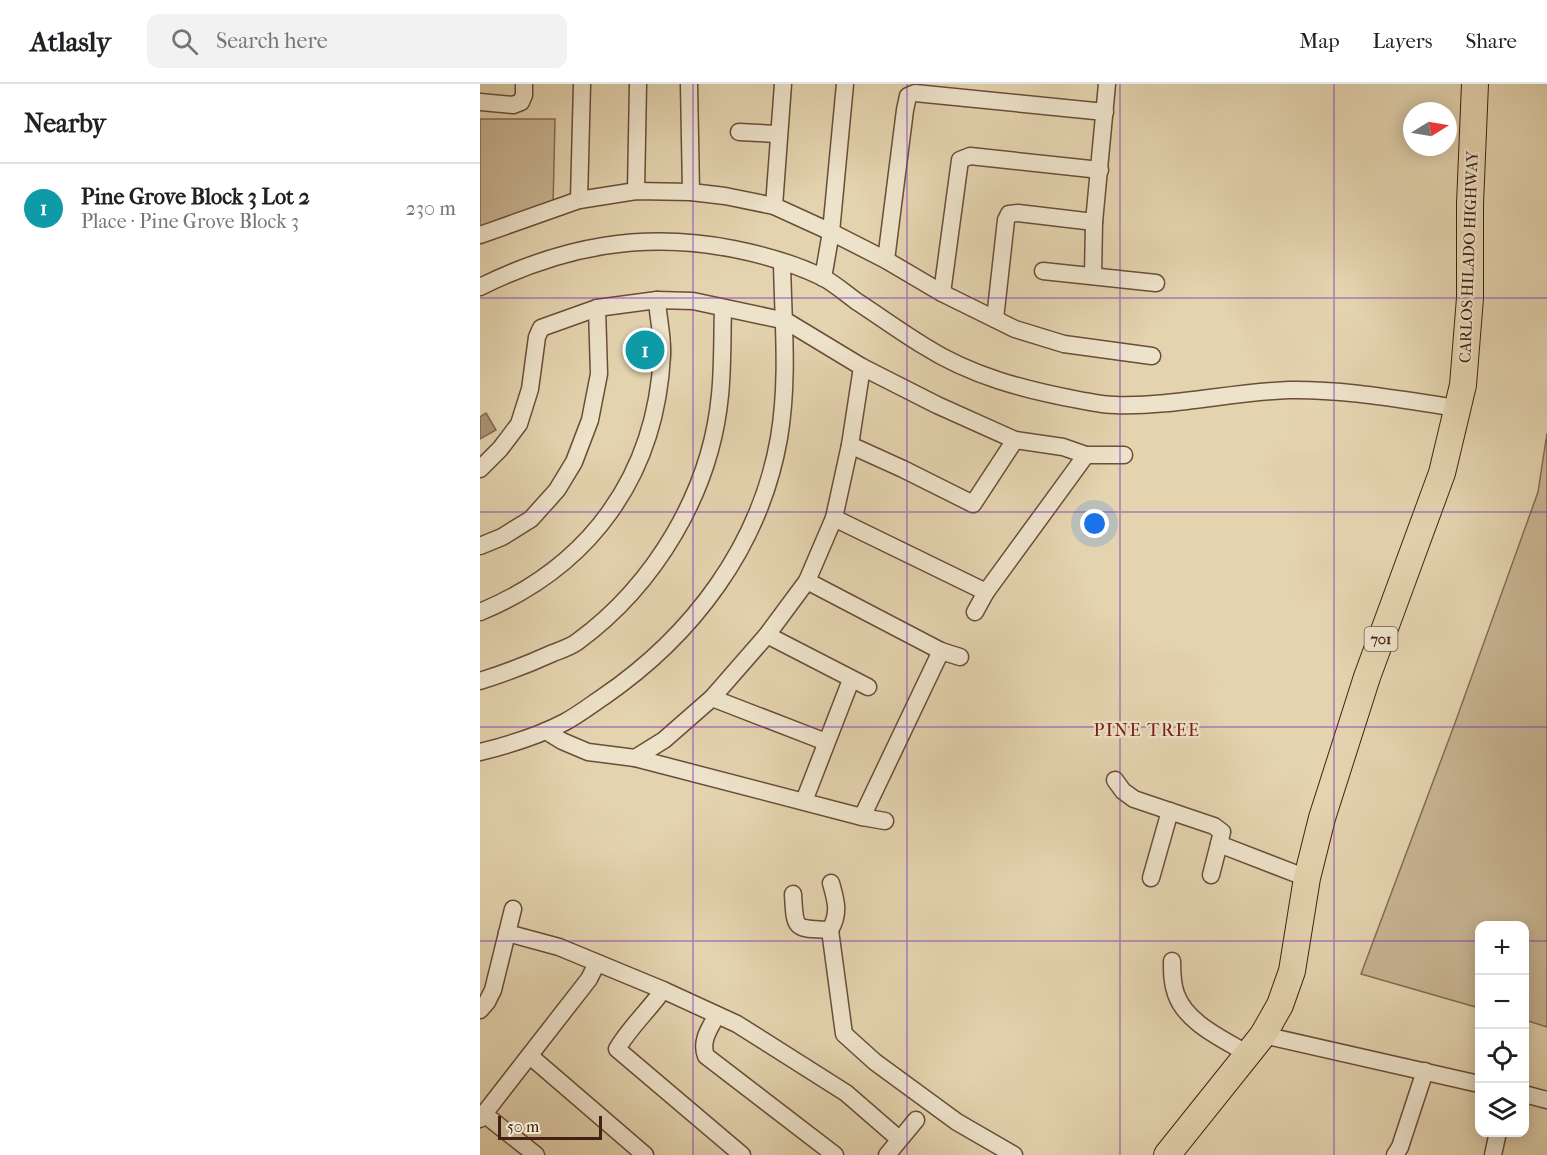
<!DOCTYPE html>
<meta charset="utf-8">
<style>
body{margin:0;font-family:"IM FELL French Canon",serif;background:#f2f2f2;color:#202124}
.controls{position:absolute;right:18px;bottom:18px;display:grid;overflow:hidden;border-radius:12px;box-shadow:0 3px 15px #0003}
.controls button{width:54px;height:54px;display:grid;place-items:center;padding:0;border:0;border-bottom:2px solid #e0e0e0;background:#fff;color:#202124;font:30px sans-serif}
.compass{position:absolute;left:923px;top:18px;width:54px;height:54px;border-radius:50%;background:#fff;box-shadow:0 3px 15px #0003;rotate:79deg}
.scale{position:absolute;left:18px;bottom:15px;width:104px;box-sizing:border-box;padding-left:6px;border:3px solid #432011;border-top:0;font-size:16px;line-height:21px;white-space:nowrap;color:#432011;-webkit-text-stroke:4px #ede2ca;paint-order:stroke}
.you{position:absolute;left:615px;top:440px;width:21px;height:21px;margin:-15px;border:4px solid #fff;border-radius:50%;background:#1a73e8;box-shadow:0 0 0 9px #1a73e833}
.badge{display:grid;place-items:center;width:39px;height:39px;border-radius:50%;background:#0f766e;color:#fff;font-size:20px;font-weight:700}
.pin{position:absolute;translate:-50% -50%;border:3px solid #fff;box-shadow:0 2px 6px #0006}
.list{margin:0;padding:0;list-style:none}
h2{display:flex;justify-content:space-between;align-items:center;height:78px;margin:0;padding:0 24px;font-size:26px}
h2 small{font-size:20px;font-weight:400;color:#757577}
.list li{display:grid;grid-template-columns:39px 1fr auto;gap:18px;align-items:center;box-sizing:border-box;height:90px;padding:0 24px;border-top:2px solid #e0e0e0}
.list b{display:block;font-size:22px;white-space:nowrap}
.list p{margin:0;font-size:20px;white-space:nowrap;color:#757577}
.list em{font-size:20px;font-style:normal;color:#757577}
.icon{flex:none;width:33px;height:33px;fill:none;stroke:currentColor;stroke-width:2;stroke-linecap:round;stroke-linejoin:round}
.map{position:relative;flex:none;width:1067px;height:1071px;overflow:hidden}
header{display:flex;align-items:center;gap:36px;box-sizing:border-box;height:84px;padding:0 30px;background:#fff;border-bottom:2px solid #e0e0e0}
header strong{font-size:28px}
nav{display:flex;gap:33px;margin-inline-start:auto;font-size:21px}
.search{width:420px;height:54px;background:#f2f2f2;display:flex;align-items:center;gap:15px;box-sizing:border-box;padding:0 21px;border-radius:12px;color:#757577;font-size:22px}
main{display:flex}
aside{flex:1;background:#fff}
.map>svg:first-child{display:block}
.green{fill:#c8b593;stroke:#866a52;stroke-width:1.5}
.water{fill:#ad9679;stroke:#83674f;stroke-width:1.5}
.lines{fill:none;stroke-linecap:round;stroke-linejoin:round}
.street-casing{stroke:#6b4d38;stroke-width:19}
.primary-casing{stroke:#432011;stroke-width:28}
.street{stroke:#ede2ca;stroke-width:16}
.primary{stroke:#e3d3ae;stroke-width:26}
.grid{fill:none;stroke:#7b2cbf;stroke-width:1.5;stroke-opacity:0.55}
.labels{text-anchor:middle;stroke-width:4.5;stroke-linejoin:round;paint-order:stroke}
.shield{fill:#ede2ca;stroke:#765a48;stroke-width:1.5}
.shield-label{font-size:15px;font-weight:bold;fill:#432011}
.street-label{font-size:16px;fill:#432011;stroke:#ede2ca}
.neighbourhood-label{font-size:18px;letter-spacing:1.5px;fill:#7a1f14;stroke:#ede2ca}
</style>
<header>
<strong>Atlasly</strong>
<div class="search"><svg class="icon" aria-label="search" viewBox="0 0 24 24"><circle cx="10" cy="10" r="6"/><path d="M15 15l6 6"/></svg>Search here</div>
<nav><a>Map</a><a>Layers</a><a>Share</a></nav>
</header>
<main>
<aside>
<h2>Nearby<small></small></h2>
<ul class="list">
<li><span class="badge" style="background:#0f9aa8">1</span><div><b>Pine Grove Block 3 Lot 2</b><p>Place · Pine Grove Block 3</p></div><em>230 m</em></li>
</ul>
</aside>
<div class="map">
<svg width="1067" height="1071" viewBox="0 0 1067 1071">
<rect width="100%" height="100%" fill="#e3d3ae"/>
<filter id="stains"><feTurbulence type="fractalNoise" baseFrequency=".00333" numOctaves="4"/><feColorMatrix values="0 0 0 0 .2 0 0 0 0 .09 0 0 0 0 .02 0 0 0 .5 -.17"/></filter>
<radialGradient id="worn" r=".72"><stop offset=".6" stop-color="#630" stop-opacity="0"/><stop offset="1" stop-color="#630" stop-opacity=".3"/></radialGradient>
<!-- green -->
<g class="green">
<polygon points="0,35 75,35 73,123 7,143 0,142"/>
<polygon points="1067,349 1067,943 1045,936 1044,842 999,842 999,924 881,890 975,639 1058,408"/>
</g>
<!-- water -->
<polygon class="water" points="6,329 16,346 0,355 0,333"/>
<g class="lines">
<!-- street casing -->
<g class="street-casing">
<g id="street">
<polyline points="209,0 211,108"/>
<polyline points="0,18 33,21 41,18 44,11 44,0"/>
<polyline points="259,48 298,50"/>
<polyline points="156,107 158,0"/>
<polyline points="99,116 102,0"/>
<polyline points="294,122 303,0"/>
<polyline points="0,151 99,116 156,107 211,108 245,112 294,122 351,148 406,176 462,209 535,245 584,260 672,272"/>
<polyline points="406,176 425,26 428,12 435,9 625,28"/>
<polyline points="563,187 676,199"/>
<polyline points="613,192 614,138 627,0"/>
<polyline points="343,194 351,148 365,0"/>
<path d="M0,203C83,162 163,147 254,165C284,171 315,180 342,193C354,199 365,209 376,217C399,232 421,248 444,262C491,292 545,306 599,316C611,318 623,321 635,321C693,323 751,308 809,306C865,305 922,316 978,324"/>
<polyline points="462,209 480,76 490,72 620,86"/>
<polyline points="515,235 526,136 529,130 538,129 614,138"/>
<polyline points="370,361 423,385 493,420 535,356"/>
<polyline points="0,385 20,365 39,340 50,305 57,253 61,244 117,224 177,216 213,217 306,237 382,283 457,321 535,356 583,363 606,371 644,371"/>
<polyline points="354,434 506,508"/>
<polyline points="0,462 22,453 51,435 77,406 94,378 110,336 119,290 117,224"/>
<polyline points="327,497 461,567 480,573"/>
<path d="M0,528C111,482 176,391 182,271C183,253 178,234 177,216"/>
<polyline points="495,528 506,508 606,371"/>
<polyline points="287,551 388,603"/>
<path d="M0,597C25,589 49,580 73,569C81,566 90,563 97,558C175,501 231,408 240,311C243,283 242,253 243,225"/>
<polyline points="232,614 346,658"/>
<polyline points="66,647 82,657 108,668 155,674 382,733 405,737"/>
<path d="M0,668C29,661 58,652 85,638C98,631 111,621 123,613C212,552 280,463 299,354C309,294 303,238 302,178"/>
<polyline points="155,674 184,656 232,614 287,551 327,497 354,434 370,361 382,283"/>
<polyline points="635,696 643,707 654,715 734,742 742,748 731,791"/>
<polyline points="324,717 371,596"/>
<polyline points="382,733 461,567"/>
<polyline points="739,760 827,794"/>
<polyline points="671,794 690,727"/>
<path d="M351,799C356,817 360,829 350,846L364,950L395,978L477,1038L534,1071"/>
<path d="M313,810C315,847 314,844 350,846"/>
<polyline points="27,849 79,863 183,906 257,940 366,1009 419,1055"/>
<path d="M692,877C692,888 692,899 696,910C706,939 743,955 768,970"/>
<path d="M183,906C169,926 150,943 137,965L262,1071"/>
<polyline points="0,926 7,918 13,906 33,825"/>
<path d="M237,931C230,944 220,957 226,972L355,1071"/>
<polyline points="783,951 999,1000"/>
<polyline points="50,972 165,1071"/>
<polyline points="1044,1010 1067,1016"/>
<polyline points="4,1030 56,1071"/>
<polyline points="0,1035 109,895 117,879"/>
<polyline points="407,1071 436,1036"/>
<polyline points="915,1071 920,1063 945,987"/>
<polyline points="1013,1071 1018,1048"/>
</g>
</g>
<!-- primary casing -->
<g class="primary-casing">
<polyline id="primary" points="687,1071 783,951 800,921 812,887 827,794 842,734 887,593 962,389 983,301 990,214 990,120 995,0"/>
</g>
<!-- street -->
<use href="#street" class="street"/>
<!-- primary -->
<use href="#primary" class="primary"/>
</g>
<!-- grid -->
<path class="grid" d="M213,0V1071M427,0V1071M640,0V1071M854,0V1071M0,214H1067M0,428H1067M0,643H1067M0,857H999M1044,857H1067"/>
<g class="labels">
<!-- shield labels -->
<rect class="shield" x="884.5" y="543" width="33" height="24" rx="4.5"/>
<g class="shield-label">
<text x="901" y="560">701</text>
</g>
<!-- street labels -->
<g class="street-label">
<text transform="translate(988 173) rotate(-88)" y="6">CARLOS HILADO HIGHWAY</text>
</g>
<!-- neighbourhood labels -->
<g class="neighbourhood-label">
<text x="667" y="652">PINE TREE</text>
</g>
</g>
<rect width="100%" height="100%" filter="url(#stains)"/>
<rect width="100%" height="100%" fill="url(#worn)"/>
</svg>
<div class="controls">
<button>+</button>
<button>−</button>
<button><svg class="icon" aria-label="locate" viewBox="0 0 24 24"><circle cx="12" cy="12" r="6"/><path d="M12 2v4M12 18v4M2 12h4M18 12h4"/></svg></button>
<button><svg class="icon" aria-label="layers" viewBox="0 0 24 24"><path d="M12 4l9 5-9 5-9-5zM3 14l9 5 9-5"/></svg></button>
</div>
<svg class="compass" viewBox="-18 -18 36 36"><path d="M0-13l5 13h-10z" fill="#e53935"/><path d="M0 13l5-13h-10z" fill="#757577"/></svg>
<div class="scale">50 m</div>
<div class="you"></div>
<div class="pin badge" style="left:165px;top:266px;background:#0f9aa8">1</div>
</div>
</main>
